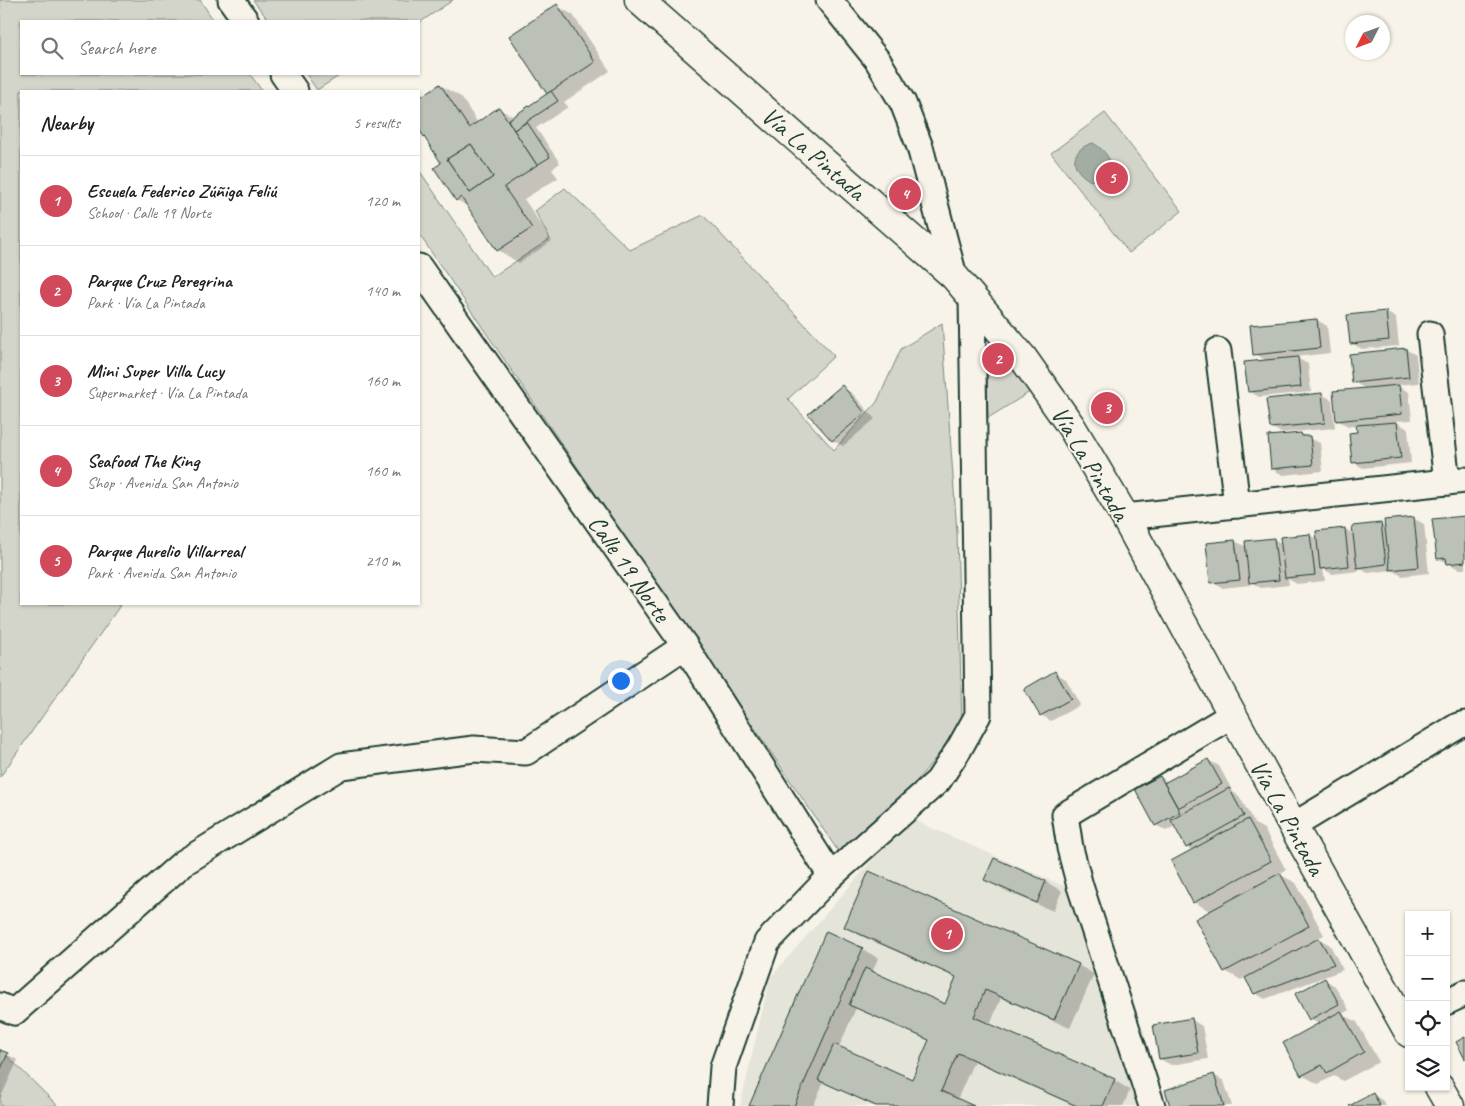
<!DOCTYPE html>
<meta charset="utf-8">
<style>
body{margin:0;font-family:Caveat,sans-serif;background:#f6f6f6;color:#202124}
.controls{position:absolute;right:15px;bottom:15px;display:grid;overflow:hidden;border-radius:0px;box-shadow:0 1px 4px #0004}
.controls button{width:45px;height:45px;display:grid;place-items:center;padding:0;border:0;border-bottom:1px solid #e0e0e0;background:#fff;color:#202124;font:25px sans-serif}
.compass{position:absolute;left:1345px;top:15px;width:45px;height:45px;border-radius:50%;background:#fff;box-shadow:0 1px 4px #0004;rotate:228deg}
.you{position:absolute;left:620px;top:680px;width:18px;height:18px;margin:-12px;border:4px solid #fff;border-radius:50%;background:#1a73e8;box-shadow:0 0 0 8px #1a73e833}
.badge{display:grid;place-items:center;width:32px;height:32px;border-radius:50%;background:#d1495b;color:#fff;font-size:16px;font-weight:700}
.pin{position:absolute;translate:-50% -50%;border:2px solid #fff;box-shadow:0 1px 5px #0006}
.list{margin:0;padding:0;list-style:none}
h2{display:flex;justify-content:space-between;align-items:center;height:65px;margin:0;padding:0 20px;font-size:21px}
h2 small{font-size:16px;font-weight:400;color:#757577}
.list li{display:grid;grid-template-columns:32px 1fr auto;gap:15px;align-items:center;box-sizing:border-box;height:90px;padding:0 20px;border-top:1px solid #e0e0e0}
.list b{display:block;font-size:19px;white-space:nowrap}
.list p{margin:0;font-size:16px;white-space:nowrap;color:#757577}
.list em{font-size:16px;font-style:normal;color:#757577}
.icon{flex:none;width:28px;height:28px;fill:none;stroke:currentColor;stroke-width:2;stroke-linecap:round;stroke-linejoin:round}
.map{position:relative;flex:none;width:1465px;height:1106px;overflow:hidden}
.search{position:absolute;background:#fff;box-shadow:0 1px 4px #0004;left:20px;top:20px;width:400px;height:55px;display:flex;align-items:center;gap:12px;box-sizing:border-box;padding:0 18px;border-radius:0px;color:#757577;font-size:19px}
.panel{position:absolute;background:#fff;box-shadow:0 1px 4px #0004;left:20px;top:90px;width:400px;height:515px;border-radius:0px}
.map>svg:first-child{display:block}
.built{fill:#e5e4d9}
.green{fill:#d3d5ca;stroke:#79897f}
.water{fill:#a4ada3;stroke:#6f8077}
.shadow{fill:#0003;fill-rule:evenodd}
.building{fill:#bbc1b6;stroke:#1f3d34;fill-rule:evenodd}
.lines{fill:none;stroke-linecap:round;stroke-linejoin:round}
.minor-casing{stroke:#1f3d34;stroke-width:29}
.major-casing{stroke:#1f3d34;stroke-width:31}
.minor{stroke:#f7f3e8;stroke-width:25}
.major{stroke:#f7f3e8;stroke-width:28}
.labels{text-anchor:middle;stroke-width:4;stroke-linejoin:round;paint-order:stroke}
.street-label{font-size:25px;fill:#1f3d34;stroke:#f7f3e8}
</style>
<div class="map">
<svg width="1465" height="1106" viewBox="0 0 1465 1106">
<rect width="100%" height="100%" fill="#f7f3e8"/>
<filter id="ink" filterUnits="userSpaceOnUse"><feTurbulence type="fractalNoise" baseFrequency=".02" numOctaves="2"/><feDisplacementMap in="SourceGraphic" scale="10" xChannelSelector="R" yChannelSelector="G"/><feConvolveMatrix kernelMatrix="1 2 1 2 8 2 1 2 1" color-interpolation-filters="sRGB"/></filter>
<g filter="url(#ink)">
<!-- built -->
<polygon class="built" points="909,818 1073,890 1140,1106 740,1106 770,978"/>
<!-- green -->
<g class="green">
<polygon points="0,0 200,0 214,21 21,21 21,74 250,74 262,91 21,91 21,604 121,604 0,777"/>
<polygon points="253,0 453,0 419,23 419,21 269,21"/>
<polygon points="306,74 342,74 317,90"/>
<polygon points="1105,113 1182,211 1129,253 1051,153"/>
<polygon points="419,170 492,277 550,239 535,211 565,188 630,250 703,215 834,356 788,399 834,450 877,402 901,349 942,323 957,532 962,726 914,784 838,851 419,234"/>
<polygon points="986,329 1033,390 988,418"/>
<polygon points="0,1049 58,1106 0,1106"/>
</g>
<!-- water -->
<path class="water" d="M1093,143C1103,149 1108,155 1112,166L1104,176L1091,181C1070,170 1068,150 1093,143Z"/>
<!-- shadow -->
<g class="shadow">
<polygon points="557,6 573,15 610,71 564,102 568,107 536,128 560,163 552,169 558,178 524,199 552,241 519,263 498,250 469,207 457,200 443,164 419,127 419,99 440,85 461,97 478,123 499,109 514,117 550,94"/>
<polygon points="1386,312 1396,318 1399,346 1362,349 1351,343"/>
<polygon points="1317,320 1327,326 1330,353 1295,357 1308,364 1311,392 1259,397 1249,391 1267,361 1255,354"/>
<polygon points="1405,349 1416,355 1419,383 1396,385 1409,392 1412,420 1395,421 1408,429 1411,463 1363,468 1353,462 1358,434 1357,425 1348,426 1337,420 1366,389 1353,382"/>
<polygon points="842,387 852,393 875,419 843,446 832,440"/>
<polygon points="1322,394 1332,400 1335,428 1281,433 1271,427"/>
<polygon points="1301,434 1320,443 1323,471 1283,475 1272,469"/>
<polygon points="1465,517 1465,569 1459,569 1438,558"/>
<polygon points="1413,518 1424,524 1429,573 1402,576 1392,570 1368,573 1359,568 1359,571 1332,574 1323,569 1325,581 1297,584 1288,579 1289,585 1261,588 1249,581 1250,585 1222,588 1212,582 1235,541 1247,547 1274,539 1282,544 1310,535 1318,540 1345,529 1354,534 1381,524 1386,527"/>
<polygon points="1055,673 1066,679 1080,705 1051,721 1041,715"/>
<polygon points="1208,760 1219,766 1232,790 1230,790 1239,796 1254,822 1253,823 1264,829 1286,870 1279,874 1296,883 1324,935 1318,938 1330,945 1343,970 1265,999 1255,993 1246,977 1241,980 1225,971 1211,912 1194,902 1193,851 1187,847 1175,826 1166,831 1156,825 1160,777 1168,782"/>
<polygon points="994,860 1046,882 1062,891 1053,911 1001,889 986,880"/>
<path d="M846,927L1078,965L1094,974L1070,1028L1001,998L990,1025L1114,1080L1130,1090L1123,1106H1075L974,1061L957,1100L971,1106H874L824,1082L813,1106H751L862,949L878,958L872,973L945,1006L957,978L861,936ZM856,1008L930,1041L912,1080L839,1047Z"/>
<polygon points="1325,980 1335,986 1349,1010 1342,1014 1357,1022 1379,1062 1343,1081 1334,1076 1318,1084 1302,1075 1319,1024 1310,1019"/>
<polygon points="1192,1020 1202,1026 1208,1059 1171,1065 1160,1059"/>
<polygon points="0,1051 18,1060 0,1099"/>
<polygon points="1214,1075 1224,1081 1232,1106 1171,1106"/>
<polygon points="1373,1094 1383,1101 1386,1106 1352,1106"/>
</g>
<!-- building -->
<g class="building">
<polygon points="557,4 595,62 547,94 509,36"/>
<path d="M440,84L469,128L499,107L537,165L504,187L532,228L497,251L461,197L456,201L434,168L441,163L419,129V98ZM471,144L493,177L470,193L447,159Z"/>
<polygon points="551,91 558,101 514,130 508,120"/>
<polygon points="527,122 550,157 537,165 514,130"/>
<polygon points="471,144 493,177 470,193 447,159"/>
<polygon points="1386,311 1389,340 1350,344 1347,315"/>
<polygon points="1317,319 1320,348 1253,355 1250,325"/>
<polygon points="1406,348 1409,377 1352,383 1349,354"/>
<polygon points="1298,357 1301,387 1248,392 1244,362"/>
<polygon points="842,385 865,413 832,441 808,414"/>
<polygon points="1399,385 1402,414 1336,421 1333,391"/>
<polygon points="1322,393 1325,423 1270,428 1266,399"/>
<polygon points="1397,422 1401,458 1352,463 1349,433 1357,432 1356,425"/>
<polygon points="1301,433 1302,436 1310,436 1313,465 1271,469 1268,436"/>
<polygon points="1465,516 1465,562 1447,564 1446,558 1437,559 1432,519"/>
<polygon points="1414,517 1419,567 1390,570 1384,520"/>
<polygon points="1381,523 1386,564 1357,568 1352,526"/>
<polygon points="1345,528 1349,566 1320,569 1316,531"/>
<polygon points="1310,534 1315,575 1285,578 1280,537"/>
<polygon points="1274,538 1279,580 1249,583 1245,541"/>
<polygon points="1235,540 1240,580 1210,583 1206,543"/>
<polygon points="1055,671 1071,699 1040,716 1024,689"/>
<polygon points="1208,759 1222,784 1178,808 1164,783"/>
<polygon points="1160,776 1180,812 1155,826 1135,789"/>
<polygon points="1229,788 1244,816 1186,848 1171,820"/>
<polygon points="1248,819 1271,861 1193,903 1171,861"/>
<polygon points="994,858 1046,881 1037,903 984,880"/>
<polygon points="869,871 1079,964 1054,1020 985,990 974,1017 1115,1079 1103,1106 1077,1106 958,1053 941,1091 974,1106 876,1106 818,1080 834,1044 912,1079 929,1040 849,1005 865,968 945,1004 956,977 844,927"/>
<polygon points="1280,873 1309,926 1224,972 1195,919"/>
<polygon points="826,931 863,948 794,1106 749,1106"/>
<polygon points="1319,938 1334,964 1254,994 1245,978"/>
<polygon points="1325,978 1339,1004 1309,1020 1295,994"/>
<polygon points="1341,1011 1364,1052 1327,1073 1322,1065 1301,1076 1283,1043"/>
<polygon points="1192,1018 1198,1053 1159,1059 1153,1025"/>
<polygon points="1465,1037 1465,1059 1456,1042"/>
<polygon points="0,1050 8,1053 0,1071"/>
<polygon points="1214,1074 1224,1106 1170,1106 1165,1090"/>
<polygon points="1373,1093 1380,1106 1349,1106"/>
</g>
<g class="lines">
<!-- minor casing -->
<g class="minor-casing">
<g id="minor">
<polyline points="231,0 246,21"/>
<polyline points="829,0 878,61 903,103 920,147 954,276"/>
<polyline points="283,74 295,91"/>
<polyline points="419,267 685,646 831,876"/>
<polyline points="1430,334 1447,482"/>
<polyline points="1218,351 1237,505"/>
<polyline points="1125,517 1465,480"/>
<polyline points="1293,826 1458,726 1465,724"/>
<polyline points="1446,1002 1465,993"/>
<polyline points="0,1006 14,1012 183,863 341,766 474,749 526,752 685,646"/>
<polyline points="720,1106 723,1067 767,942 831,876 938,781 959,749 978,715 972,296"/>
<polyline points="1152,1106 1080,886 1070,848 1065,815 1232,715"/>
</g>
</g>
<!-- major casing -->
<g class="major-casing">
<g id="major">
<polyline points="639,0 954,276 1023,358 1071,426 1125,517 1293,826 1409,1033"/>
<polyline points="1439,1087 1450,1106"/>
</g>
</g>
<!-- minor -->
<use href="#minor" class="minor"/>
<!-- major -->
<use href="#major" class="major"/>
</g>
</g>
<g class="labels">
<!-- street labels -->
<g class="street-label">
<text transform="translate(814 153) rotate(41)" y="9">Vía La Pintada</text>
<text transform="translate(1091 463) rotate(59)" y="9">Vía La Pintada</text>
<text transform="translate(630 568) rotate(55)" y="9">Calle 19 Norte</text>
<text transform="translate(1288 817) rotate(61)" y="9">Vía La Pintada</text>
</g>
</g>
</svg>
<div class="controls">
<button>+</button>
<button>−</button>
<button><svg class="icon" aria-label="locate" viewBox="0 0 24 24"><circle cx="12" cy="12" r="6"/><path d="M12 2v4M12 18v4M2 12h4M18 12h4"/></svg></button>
<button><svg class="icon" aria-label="layers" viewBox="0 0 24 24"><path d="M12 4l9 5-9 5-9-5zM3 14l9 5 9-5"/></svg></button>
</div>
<svg class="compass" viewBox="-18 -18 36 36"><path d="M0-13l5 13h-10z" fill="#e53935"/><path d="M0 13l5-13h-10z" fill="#757577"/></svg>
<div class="you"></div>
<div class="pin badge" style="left:947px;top:934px">1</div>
<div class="pin badge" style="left:998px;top:359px">2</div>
<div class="pin badge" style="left:1107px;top:408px">3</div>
<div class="pin badge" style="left:905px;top:194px">4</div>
<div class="pin badge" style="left:1112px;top:178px">5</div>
<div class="search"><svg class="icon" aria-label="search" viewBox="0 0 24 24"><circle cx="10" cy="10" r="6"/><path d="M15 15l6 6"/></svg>Search here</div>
<section class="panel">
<h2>Nearby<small>5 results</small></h2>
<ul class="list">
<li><span class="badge">1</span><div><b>Escuela Federico Zúñiga Feliú</b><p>School · Calle 19 Norte</p></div><em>120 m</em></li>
<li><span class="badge">2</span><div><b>Parque Cruz Peregrina</b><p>Park · Vía La Pintada</p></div><em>140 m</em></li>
<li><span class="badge">3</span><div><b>Mini Super Villa Lucy</b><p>Supermarket · Vía La Pintada</p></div><em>160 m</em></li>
<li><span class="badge">4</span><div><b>Seafood The King</b><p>Shop · Avenida San Antonio</p></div><em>160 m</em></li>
<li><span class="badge">5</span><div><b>Parque Aurelio Villarreal</b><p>Park · Avenida San Antonio</p></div><em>210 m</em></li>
</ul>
</section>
</div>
